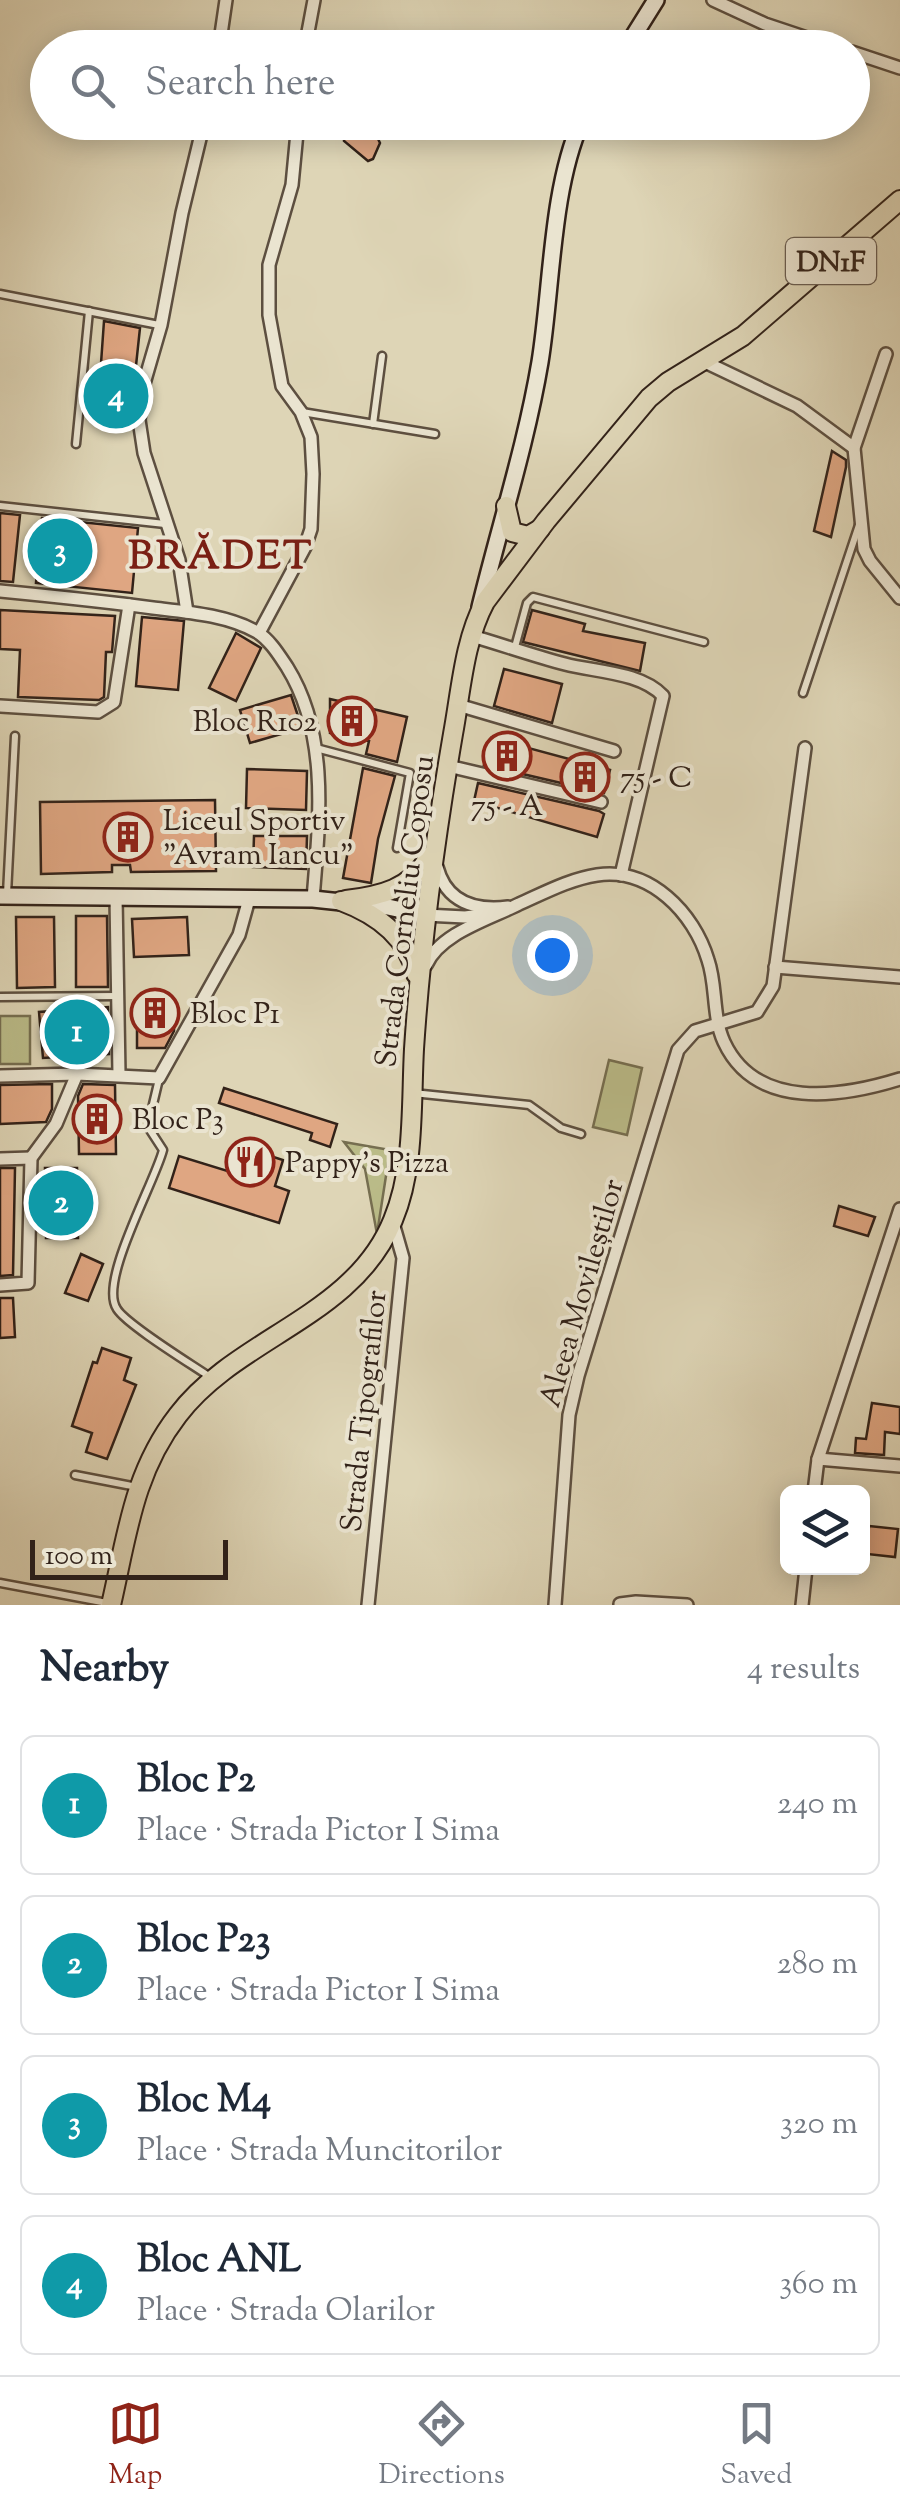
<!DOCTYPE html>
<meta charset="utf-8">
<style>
body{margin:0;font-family:"Sorts Mill Goudy",serif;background:#f6f6f7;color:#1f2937}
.controls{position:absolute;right:30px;bottom:30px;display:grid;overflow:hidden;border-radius:15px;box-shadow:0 5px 25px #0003}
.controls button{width:90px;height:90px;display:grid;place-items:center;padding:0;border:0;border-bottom:2px solid #e0e1e3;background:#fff;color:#1f2937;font:50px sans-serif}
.scale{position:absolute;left:30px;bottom:25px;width:198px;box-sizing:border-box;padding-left:10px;border:5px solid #322219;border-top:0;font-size:28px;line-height:35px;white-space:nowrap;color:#322219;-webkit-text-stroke:8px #eae4d0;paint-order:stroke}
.you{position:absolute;left:552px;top:955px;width:35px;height:35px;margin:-25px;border:8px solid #fff;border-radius:50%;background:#1a73e8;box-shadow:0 0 0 15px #1a73e833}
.badge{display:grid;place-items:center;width:65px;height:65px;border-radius:50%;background:#8f2418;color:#fff;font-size:32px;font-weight:700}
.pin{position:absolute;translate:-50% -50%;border:5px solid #fff;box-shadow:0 2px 10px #0006}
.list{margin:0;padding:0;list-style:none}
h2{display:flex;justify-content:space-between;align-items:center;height:130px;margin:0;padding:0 40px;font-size:42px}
h2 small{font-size:32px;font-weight:400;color:#747a83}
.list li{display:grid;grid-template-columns:65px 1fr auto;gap:30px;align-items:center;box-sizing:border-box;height:140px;margin:0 20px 20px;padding:0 20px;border:2px solid #e0e1e3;border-radius:15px}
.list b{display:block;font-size:38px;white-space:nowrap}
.list p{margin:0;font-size:32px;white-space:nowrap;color:#747a83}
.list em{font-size:32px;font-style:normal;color:#747a83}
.icon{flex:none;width:55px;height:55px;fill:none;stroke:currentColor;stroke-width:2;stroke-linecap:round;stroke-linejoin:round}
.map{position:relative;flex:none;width:900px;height:1605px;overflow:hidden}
.search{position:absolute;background:#fff;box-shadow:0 5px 25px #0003;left:30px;right:30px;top:30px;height:110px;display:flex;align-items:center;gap:25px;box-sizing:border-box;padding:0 35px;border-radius:55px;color:#747a83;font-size:38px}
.sheet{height:770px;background:#fff}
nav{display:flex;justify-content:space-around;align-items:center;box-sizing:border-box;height:140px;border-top:2px solid #e0e1e3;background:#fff;font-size:28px;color:#747a83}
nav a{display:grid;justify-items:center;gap:5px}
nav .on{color:#8f2418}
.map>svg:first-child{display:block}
.green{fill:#babb88;stroke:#766e50;stroke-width:2.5}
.building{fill:#dfa682;stroke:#322219;stroke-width:2.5}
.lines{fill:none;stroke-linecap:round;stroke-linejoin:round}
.lane-casing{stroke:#5d4f40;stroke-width:11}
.street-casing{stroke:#5d4f40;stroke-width:16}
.secondary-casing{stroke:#322219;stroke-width:20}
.primary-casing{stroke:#322219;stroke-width:22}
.lane{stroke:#eae4d0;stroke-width:6}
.street{stroke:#eae4d0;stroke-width:11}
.secondary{stroke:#eae4d0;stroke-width:15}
.primary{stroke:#ded5b6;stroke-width:18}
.labels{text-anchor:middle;stroke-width:8;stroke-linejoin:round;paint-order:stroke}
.shield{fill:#eae4d0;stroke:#695c50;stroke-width:2.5}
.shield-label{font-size:28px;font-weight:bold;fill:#322219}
.poi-label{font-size:30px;fill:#322219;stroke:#eae4d0;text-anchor:start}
.street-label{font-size:30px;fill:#322219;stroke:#eae4d0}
.district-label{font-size:40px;font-weight:bold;letter-spacing:2.5px;fill:#7a1f14;stroke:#eae4d0}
</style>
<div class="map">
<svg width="900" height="1605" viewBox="0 0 900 1605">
<rect width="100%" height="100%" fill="#ded5b6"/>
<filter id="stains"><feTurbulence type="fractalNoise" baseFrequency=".002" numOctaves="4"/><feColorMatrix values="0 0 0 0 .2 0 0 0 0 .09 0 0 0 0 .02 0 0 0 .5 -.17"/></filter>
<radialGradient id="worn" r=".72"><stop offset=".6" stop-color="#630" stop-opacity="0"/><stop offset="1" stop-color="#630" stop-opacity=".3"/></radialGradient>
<!-- green -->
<g class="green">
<rect x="0" y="1016" width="30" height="48"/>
<polygon points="609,1060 642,1068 627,1135 593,1127"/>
<polygon points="344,1142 390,1150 377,1234 365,1169"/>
</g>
<!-- building -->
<g class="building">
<polygon points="370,122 380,143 373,159 368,161 344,141 344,128 364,128"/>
<polygon points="104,321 140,328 130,422 97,420"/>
<polygon points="832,451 846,460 846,467 831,537 814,531"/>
<polygon points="0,513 20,515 13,582 0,581"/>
<polygon points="42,518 138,528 132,593 36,583"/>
<polygon points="0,610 115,616 112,652 106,652 104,697 99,700 18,697 20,650 0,649"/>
<polygon points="532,610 585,624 583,631 645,643 640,671 523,642"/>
<polygon points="142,617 184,621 178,690 136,686"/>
<polygon points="236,633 261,648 236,701 209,688"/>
<polygon points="504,669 562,684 552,723 494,706"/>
<polygon points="291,695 302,728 250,743 240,710"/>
<polygon points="330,699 407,717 397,762 366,754 369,741 330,733"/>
<polygon points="491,738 610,770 604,793 484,765"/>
<polygon points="363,768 395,776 378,839 371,883 343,878"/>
<polygon points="247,769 307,771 306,810 246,808"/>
<polygon points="478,783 599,811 604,814 597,837 474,801"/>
<polygon points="215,800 216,871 131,872 130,865 112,865 112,872 41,874 40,802"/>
<polygon points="254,836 307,836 306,869 253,867"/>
<polygon points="76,916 107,916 108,987 76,987"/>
<polygon points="16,917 54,917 55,987 17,988"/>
<polygon points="187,917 189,955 134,957 132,919"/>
<polygon points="174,1003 174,1031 165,1048 137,1048 137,1005"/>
<polygon points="108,1007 109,1054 43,1058 39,1012"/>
<polygon points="52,1084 52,1109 46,1122 0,1124 0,1085"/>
<polygon points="83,1084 115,1085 116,1154 79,1154 78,1096"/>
<polygon points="224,1088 337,1124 330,1147 310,1140 312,1133 219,1103"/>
<polygon points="258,1152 283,1160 275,1186 289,1191 279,1223 169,1188 179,1156 250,1178"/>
<polygon points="0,1168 15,1168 13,1275 0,1276"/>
<polygon points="45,1168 77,1168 78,1238 46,1238"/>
<polygon points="839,1206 875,1217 868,1236 834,1226"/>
<polygon points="81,1254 103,1264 88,1301 65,1293"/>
<polygon points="0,1298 13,1298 15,1337 0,1338"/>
<polygon points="102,1348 131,1358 124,1380 136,1385 107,1459 86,1452 92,1433 72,1426 93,1362 97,1363"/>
<polygon points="872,1403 900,1407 900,1434 885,1432 884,1455 855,1453 856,1438 866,1439"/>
<polygon points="869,1526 898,1529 895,1557 867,1554"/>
</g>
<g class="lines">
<!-- lane casing -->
<g class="lane-casing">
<g id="lane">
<polyline points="0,294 159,325"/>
<polyline points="302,412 435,434"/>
<polyline points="373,424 382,356"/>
<polyline points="76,444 89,311"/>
<polyline points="0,506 165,524"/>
<polyline points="515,647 527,603 533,597 704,642"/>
<polyline points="803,693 859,525"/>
<polyline points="316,748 410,773 397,848"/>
<polyline points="7,894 15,736"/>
<polyline points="0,997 117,996"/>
<path d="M159,1079L149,1121L150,1130L163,1150C155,1182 98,1282 117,1309C127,1325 191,1364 210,1377"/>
<polyline points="413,1093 529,1105 561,1128 581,1134"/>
<polyline points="75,1475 137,1487"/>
<polyline points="0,1583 107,1603"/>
</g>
</g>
<!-- street casing -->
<g class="street-casing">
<g id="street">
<polyline points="713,0 765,24 837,48"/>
<polyline points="219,48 226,0"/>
<polyline points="305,48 314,0"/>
<polyline points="852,52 900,68"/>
<polyline points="886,354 854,448 864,549 870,561 900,598"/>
<polyline points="705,362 797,406 854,448"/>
<path d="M0,591C51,596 102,601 153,608C187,612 227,615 257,632C270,640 279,655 287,667C330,736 319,823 313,899"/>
<polyline points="187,612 179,560 144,453 139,420 143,387 161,325 182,213 204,122"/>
<polyline points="259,633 305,547 311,529 313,474 311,437 301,412 282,386 269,315 269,265 292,185 298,122"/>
<path d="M472,636C503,645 534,656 565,664C595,672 641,672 663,696L621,875"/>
<polyline points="458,705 614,751"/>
<polyline points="0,706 98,712 114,702 129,605"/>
<polyline points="448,766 601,802"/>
<path d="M437,867C446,902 475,911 508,907"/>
<polyline points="116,897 119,1074"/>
<polyline points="425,915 465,917 489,914"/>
<path d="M426,965C440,933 490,919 519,904C544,893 570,879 597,875C650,867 694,913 708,960C717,986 712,1016 724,1042C756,1111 842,1097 900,1079"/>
<polyline points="775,967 900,977"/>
<polyline points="0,1076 77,1074"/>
<polyline points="0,1159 31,1158"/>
<polyline points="0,1285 28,1283 31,1158 56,1124 77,1074 159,1078 239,935 249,899"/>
<polyline points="818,1459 900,1466"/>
<polyline points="814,1492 818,1459 900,1209"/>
<polyline points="620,1604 636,1602 687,1605"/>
<polyline points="368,1605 403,1258 393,1223"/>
<polyline points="555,1605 569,1415 578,1376 678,1050 695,1031 757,1012 773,986 805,748"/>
<polyline points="802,1605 806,1568"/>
</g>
</g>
<!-- secondary casing -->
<g class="secondary-casing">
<g id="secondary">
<polyline points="626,48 656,0"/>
<path d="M480,607C500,525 526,445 540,362C552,288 551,190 581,122"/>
<polyline points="0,896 313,899 388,907 425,915"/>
</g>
</g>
<!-- primary casing -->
<g class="primary-casing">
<g id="primary">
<polyline points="506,506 512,532 528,536 540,529"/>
<path d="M346,900C380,896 411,889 429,857"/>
<path d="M341,901C376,914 407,936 416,974"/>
<path d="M111,1605C127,1536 133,1473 178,1415C237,1337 354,1317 393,1220C415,1168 411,1104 414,1049C421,942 435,839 453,734C461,691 464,641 485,602L546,521L649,398L668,382L743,336L900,200"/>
</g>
</g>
<!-- lane -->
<use href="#lane" class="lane"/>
<!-- street -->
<use href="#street" class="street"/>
<!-- secondary -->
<use href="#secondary" class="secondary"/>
<!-- primary -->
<use href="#primary" class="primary"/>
</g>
<!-- icons -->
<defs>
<g id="building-ring" transform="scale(2.5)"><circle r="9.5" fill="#eae4d0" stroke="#8f2418" stroke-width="1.5"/><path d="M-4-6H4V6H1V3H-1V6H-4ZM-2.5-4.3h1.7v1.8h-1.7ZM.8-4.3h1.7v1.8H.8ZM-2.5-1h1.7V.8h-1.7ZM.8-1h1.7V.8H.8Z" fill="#8f2418"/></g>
<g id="restaurant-ring" transform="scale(2.5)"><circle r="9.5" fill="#eae4d0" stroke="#8f2418" stroke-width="1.5"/><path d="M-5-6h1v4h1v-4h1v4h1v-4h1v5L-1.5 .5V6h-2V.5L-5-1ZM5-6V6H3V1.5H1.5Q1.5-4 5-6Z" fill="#8f2418"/></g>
</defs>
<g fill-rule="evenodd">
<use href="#building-ring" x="352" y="721"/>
<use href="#building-ring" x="507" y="756"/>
<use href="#building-ring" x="585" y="777"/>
<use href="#building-ring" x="128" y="837"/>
<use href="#building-ring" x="155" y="1013"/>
<use href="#building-ring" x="97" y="1119"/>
<use href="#restaurant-ring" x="250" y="1162"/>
</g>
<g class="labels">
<!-- shield labels -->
<rect class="shield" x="786" y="238" width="90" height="46" rx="8"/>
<g class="shield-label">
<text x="831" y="271">DN1F</text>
</g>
<!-- poi labels -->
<g class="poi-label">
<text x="317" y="731" text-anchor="end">Bloc R102</text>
<text x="620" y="787">75 - C</text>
<text x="507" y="815" text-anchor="middle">75 - A</text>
<text x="163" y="830">Liceul Sportiv<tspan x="163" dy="34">"Avram Iancu"</tspan></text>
<text x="190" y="1023">Bloc P1</text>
<text x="132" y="1129">Bloc P3</text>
<text x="285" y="1172">Pappy's Pizza</text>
</g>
<!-- street labels -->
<g class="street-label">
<text transform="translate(404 911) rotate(-83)" y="10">Strada Corneliu Coposu</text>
<text transform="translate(581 1293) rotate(-74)" y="10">Aleea Movileștilor</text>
<text transform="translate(363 1411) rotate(-84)" y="10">Strada Tipografilor</text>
</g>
<!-- district labels -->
<g class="district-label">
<text x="221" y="568">BRĂDET</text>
</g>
</g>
<rect width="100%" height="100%" filter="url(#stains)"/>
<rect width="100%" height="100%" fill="url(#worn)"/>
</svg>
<div class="controls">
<button><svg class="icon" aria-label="layers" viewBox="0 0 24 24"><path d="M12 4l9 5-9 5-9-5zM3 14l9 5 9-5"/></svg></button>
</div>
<div class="scale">100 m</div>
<div class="you"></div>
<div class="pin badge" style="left:77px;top:1032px;background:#0f9aa8">1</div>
<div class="pin badge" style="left:61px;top:1203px;background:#0f9aa8">2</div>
<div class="pin badge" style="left:60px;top:551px;background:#0f9aa8">3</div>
<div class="pin badge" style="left:116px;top:396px;background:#0f9aa8">4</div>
<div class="search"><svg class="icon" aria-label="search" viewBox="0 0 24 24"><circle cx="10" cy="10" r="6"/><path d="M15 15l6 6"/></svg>Search here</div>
</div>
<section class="sheet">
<h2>Nearby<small>4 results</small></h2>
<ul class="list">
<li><span class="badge" style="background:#0f9aa8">1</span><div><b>Bloc P2</b><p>Place · Strada Pictor I Sima</p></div><em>240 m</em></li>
<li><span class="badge" style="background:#0f9aa8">2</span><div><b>Bloc P23</b><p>Place · Strada Pictor I Sima</p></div><em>280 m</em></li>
<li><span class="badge" style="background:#0f9aa8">3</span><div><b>Bloc M4</b><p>Place · Strada Muncitorilor</p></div><em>320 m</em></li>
<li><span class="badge" style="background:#0f9aa8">4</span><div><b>Bloc ANL</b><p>Place · Strada Olarilor</p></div><em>360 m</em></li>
</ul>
</section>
<nav>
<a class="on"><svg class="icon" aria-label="map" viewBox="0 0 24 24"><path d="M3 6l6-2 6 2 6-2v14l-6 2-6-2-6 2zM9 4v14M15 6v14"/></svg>Map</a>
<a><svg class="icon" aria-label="directions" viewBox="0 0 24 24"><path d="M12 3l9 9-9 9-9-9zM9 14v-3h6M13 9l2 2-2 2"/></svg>Directions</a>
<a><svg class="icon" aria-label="saved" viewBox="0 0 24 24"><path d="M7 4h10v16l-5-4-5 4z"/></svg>Saved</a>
</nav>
